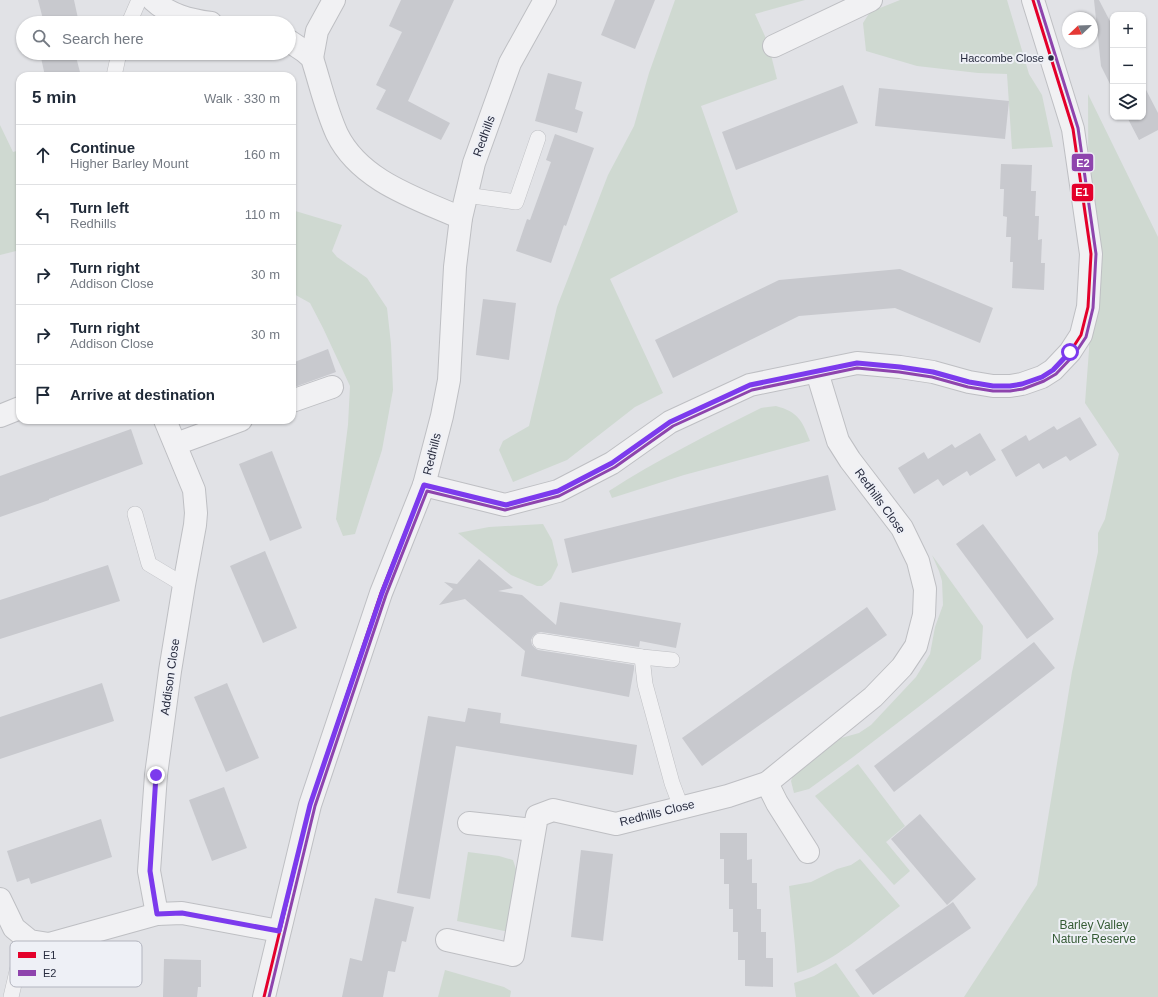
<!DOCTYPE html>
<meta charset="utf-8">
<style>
body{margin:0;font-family:Helvetica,sans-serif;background:#f6f6f7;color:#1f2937}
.controls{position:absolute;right:12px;top:12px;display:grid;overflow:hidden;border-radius:8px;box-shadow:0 1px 3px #0004}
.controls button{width:36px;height:36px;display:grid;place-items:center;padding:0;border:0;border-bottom:1px solid #e0e1e3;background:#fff;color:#1f2937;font:20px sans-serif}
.compass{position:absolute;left:1062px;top:12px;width:36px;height:36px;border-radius:50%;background:#fff;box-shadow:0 1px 3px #0004;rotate:247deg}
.stop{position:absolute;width:12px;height:12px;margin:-9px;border:3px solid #7c3aed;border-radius:50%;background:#fff}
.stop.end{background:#7c3aed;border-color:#fff;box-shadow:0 1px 4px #0008}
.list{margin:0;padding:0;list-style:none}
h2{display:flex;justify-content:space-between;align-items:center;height:52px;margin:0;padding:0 16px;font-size:17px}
h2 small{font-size:13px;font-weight:400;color:#747a83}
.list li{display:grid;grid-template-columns:26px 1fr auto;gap:12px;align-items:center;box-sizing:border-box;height:60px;padding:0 16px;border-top:1px solid #e0e1e3}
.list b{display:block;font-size:15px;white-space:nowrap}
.list p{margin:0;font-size:13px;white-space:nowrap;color:#747a83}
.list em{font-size:13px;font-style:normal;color:#747a83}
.icon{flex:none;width:22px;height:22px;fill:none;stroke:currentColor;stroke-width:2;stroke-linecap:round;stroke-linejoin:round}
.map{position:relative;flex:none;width:1158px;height:997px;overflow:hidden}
.search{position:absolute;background:#fff;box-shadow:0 1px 3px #0004;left:16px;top:16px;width:280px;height:44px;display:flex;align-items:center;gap:10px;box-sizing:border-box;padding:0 14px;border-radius:22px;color:#747a83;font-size:15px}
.panel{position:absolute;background:#fff;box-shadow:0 1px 3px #0004;left:16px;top:72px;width:280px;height:352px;border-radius:12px}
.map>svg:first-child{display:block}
.green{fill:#cfd9d1}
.building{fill:#c8c9ce}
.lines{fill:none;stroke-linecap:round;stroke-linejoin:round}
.service-casing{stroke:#bebfc3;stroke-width:16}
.minor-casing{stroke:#bebfc3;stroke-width:24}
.tertiary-casing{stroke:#bebfc3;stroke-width:24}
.service{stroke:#f1f1f3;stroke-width:15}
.minor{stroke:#f1f1f3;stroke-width:22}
.tertiary{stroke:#f1f1f3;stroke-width:22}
.bus-1-casing{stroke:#eef0f6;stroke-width:6}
.bus-2-casing{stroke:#eef0f6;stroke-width:6}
.bus-1{stroke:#e4002b;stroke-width:3}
.bus-2{stroke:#8e44ad;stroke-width:3}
.route{stroke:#7c3aed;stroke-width:5}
.bus-dot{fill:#282c3f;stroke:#eef0f6;stroke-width:1.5}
.labels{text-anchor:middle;stroke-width:4;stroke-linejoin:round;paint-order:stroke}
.bus-label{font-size:11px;fill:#282c3f;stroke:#eef0f6;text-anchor:end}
.street-label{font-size:12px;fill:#282c3f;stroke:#eef0f6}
.park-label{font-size:12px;fill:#355b35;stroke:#eef0f6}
.key{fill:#eef0f6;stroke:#b3b5bf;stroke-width:1}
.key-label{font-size:11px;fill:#282c3f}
.line-badge{stroke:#eef0f6;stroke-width:1.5}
.badge-label{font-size:11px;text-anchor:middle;font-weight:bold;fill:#fff}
</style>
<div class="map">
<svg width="1158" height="997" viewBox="0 0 1158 997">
<rect width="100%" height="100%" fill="#e1e2e6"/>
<!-- green -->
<g class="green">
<polygon points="675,0 805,0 755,14 768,43 777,79 701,106 738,212 610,279 663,393 635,407 567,460 513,482 499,450 503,441 529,426 557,307 608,175 634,126 649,73"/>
<polygon points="900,0 1007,0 1029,74 1042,95 1053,147 1012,149 1007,74 978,73 917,66 866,51 863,23 870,12"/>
<polygon points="1088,94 1158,237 1158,997 964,997 1037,885 1072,672 1098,552 1098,533 1105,519 1119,454 1085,403 1089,350"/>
<polygon points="0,125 13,152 20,150 20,250 0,255"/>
<polygon points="292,210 342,225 332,251 337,257 367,278 387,308 391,344 393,390 382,450 355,534 343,536 336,519 348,425 350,386 323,328 310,303 292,293"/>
<path d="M776,406C798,412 802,420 810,441L684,475L612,498L609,491C657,460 709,434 761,408Z"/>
<polygon points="543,524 552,540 558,565 551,579 542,586 537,586 511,575 458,533 489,527"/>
<polygon points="932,555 983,626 981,659 853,757 809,789 794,793 791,781 794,773 834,740 859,733 871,725 916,677 930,654 935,627 943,605 942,581 939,571"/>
<polygon points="858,764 905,826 886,842 910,871 894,885 815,796"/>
<polygon points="468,852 499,856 513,860 517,872 509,932 457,921"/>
<path d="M860,859L900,906C871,928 832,964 797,973L795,946L789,886L811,882L837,869L851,865Z"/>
<polygon points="836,963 860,997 796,997 794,983 814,976"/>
<polygon points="445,970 504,987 511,991 510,997 438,997"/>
</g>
<!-- building -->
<g class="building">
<polygon points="38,0 74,0 79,23 44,23"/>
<polygon points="401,0 454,0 408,101 450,123 441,140 376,109 386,90 376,85 402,32 389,26"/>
<polygon points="615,0 655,0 635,49 601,35"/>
<polygon points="1094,0 1099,0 1113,27 1113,90 1101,66"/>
<polygon points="40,53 75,53 81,76 45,76"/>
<polygon points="548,73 582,82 575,109 583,112 577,133 535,121"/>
<polygon points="1143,84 1158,113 1158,130 1139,140 1127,117 1143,117"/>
<polygon points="843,85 858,123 736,170 722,132"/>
<polygon points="879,88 1009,101 1005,139 875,126"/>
<polygon points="555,134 594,148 566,226 564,225 551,263 516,251 527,219 530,220 551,162 546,160"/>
<polygon points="1001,164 1032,165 1031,191 1036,191 1035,216 1039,216 1038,240 1042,239 1041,263 1045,263 1044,290 1012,288 1013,262 1010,262 1011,237 1006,237 1007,217 1003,216 1004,189 1000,189"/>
<polygon points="900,269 993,308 980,343 895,308 799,316 673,378 655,340 779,280"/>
<polygon points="483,299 516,303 509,360 476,355"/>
<polygon points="328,349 336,372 292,388 292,363"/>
<polygon points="1080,417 1097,445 1070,461 1066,456 1043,469 1039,463 1016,477 1001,450 1026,435 1029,441 1054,426 1057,430"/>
<polygon points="131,429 143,464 49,499 49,500 0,517 0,476"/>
<polygon points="980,433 996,460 970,476 967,471 943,486 938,479 914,494 898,468 924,452 928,459 952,444 955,448"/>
<polygon points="272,451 302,528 270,541 239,464"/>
<polygon points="828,475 836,510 572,573 564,539"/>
<polygon points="983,524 1054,619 1027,639 956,544"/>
<polygon points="265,551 297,628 263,643 230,566"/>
<polygon points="479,559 513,588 498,591 522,595 556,625 560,602 681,623 676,648 640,641 639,647 541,632 537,633 533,636 531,640 532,645 535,648 538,650 634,665 634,669 629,697 521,676 525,651 465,599 439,605 453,589 444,582 457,584"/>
<polygon points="108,565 120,601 0,639 0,600"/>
<polygon points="867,607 887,635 702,766 682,738"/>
<polygon points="1034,642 1055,668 894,792 874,766"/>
<polygon points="102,683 114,721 0,759 0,717"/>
<polygon points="227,683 259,758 226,772 194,697"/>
<polygon points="468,708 501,713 500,723 637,745 633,775 456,746 430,899 397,893 428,716 465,722"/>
<polygon points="224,787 247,848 212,861 189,800"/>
<polygon points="920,814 976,879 947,905 891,839"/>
<polygon points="101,819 112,857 31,884 29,878 17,882 7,851"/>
<polygon points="720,833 747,833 747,860 752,859 752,883 757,883 757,909 761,909 761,932 766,932 766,958 773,958 773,987 745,986 745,960 738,960 738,932 733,932 733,909 729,909 729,884 724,884 724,859 720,859"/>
<polygon points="581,850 613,854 603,941 571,937"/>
<polygon points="375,898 414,907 406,942 402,941 395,972 388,971 383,997 342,997 350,958 362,961"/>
<polygon points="953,902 971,928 873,995 855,970"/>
<polygon points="164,959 201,960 201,987 198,987 197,997 163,997"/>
</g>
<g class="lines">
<!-- service casing -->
<g class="service-casing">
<g id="service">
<polyline points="129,23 139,0"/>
<polyline points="114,76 119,53"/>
<polyline points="466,195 516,202 538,138"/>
<polyline points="135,514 149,564 184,585"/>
<polyline points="540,641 642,657 672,660"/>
<polyline points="642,657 645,684 672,783 681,807"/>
<polyline points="11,997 18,967 30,941"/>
</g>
</g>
<!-- minor casing -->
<g class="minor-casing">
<g id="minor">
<path d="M153,0C169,15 190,20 211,23"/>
<path d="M289,41L304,51L312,58C320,83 326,110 337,134C360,181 416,198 461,218"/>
<polyline points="774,46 871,0"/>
<polyline points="312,58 317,31 334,0"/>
<polyline points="292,401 332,387"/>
<polyline points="0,416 20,408"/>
<polyline points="176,444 241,420"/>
<polyline points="424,485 505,505 558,491 612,463 670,422 750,385 857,363 900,367 933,372 969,382 993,386 1010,386 1022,384 1042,377 1053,370 1070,352 1081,335 1088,307 1091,254 1073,129 1033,0"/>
<polyline points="767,783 777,803 808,852"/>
<polyline points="469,823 534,830"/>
<polyline points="0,899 14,928 30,941 49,944 157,914 182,913 279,931"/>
<polyline points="157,914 149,871 156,775 170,671 184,585 195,525 196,513 194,490 165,420"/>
<polyline points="447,940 513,955 537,816 553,810 616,824 728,796 767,783 873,697 902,667 916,646 924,615 925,589 918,561 902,528 850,460 838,441 817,372"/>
</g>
</g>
<!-- tertiary casing -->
<g class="tertiary-casing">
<polyline id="tertiary" points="264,997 310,805 381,593 424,485 442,416 449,380 455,267 461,218 474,163 510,63 545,0"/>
</g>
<!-- service -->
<use href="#service" class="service"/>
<!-- minor -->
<use href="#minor" class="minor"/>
<!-- tertiary -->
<use href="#tertiary" class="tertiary"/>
<!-- bus-1 casing -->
<g class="bus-1-casing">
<polyline id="bus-1" points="264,997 310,805 381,593 424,485 505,505 558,491 612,463 670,422 750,385 857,363 900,367 933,372 969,382 993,386 1010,386 1022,384 1042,377 1053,370 1070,352 1081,335 1088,307 1091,254 1073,129 1033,0"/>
</g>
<!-- bus-2 casing -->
<g class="bus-2-casing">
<polyline id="bus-2" points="269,997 315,806 386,595 427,491 505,510 559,496 615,467 673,426 752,390 857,368 899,372 932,377 968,387 993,391 1010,391 1023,389 1044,381 1056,374 1074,355 1086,337 1093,308 1096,254 1078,128 1038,0"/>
</g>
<!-- bus-1 -->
<use href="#bus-1" class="bus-1"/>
<!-- bus-2 -->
<use href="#bus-2" class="bus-2"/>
</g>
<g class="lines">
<!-- route -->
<polyline class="route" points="156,775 150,871 157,914 182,913 279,931 310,805 382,593 424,485 506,505 558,491 612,463 670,422 750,385 857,363 900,367 933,372 969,382 993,386 1010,386 1022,384 1042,377 1053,370 1070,352"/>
</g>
<!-- markers -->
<circle class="bus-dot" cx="1051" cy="58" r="3.5"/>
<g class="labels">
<!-- bus labels -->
<g class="bus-label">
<text x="1044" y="62">Haccombe Close</text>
</g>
<!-- street labels -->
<g class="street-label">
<text transform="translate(484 136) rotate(-70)" y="4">Redhills</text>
<text transform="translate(432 454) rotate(-76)" y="4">Redhills</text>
<text transform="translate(880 501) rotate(54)" y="4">Redhills Close</text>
<text transform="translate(170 677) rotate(-82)" y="4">Addison Close</text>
<text transform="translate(657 813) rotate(-14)" y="4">Redhills Close</text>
</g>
<!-- park labels -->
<g class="park-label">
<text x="1094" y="929">Barley Valley<tspan x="1094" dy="14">Nature Reserve</tspan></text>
</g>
</g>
<!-- legend -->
<rect x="10" y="941" width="132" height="46" rx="6" class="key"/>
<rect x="18" y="952" width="18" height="6" fill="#e4002b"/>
<rect x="18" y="970" width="18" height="6" fill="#8e44ad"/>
<g class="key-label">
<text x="43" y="959">E1</text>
<text x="43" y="977">E2</text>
</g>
<g class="line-badge">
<rect x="1071" y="153" width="23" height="19" rx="4" fill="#8e44ad"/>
<rect x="1071" y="183" width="23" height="19" rx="4" fill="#e4002b"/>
</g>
<g class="badge-label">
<text x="1083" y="167">E2</text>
<text x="1082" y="196">E1</text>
</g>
</svg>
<div class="controls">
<button>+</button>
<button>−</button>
<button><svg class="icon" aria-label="layers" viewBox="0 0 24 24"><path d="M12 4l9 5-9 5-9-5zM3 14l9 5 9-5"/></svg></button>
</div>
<svg class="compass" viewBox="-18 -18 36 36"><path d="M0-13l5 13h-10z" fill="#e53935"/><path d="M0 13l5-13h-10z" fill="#747a83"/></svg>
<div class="stop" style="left:1070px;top:352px"></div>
<div class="stop end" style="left:156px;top:775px"></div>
<div class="search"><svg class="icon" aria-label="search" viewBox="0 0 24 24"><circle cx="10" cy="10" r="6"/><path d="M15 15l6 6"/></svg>Search here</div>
<section class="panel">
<h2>5 min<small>Walk · 330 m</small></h2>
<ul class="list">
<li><svg class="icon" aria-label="ahead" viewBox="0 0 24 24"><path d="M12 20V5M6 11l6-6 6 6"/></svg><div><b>Continue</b><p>Higher Barley Mount</p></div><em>160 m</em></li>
<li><svg class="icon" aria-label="left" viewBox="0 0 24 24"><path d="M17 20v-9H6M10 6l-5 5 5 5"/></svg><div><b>Turn left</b><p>Redhills</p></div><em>110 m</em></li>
<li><svg class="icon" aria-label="right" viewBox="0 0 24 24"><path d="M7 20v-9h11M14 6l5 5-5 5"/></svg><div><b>Turn right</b><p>Addison Close</p></div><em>30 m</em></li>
<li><svg class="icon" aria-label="right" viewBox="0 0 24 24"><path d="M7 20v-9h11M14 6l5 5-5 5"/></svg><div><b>Turn right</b><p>Addison Close</p></div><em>30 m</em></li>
<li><svg class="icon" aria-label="arrive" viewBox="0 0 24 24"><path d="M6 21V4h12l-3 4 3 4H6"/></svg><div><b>Arrive at destination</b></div></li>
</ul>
</section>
</div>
